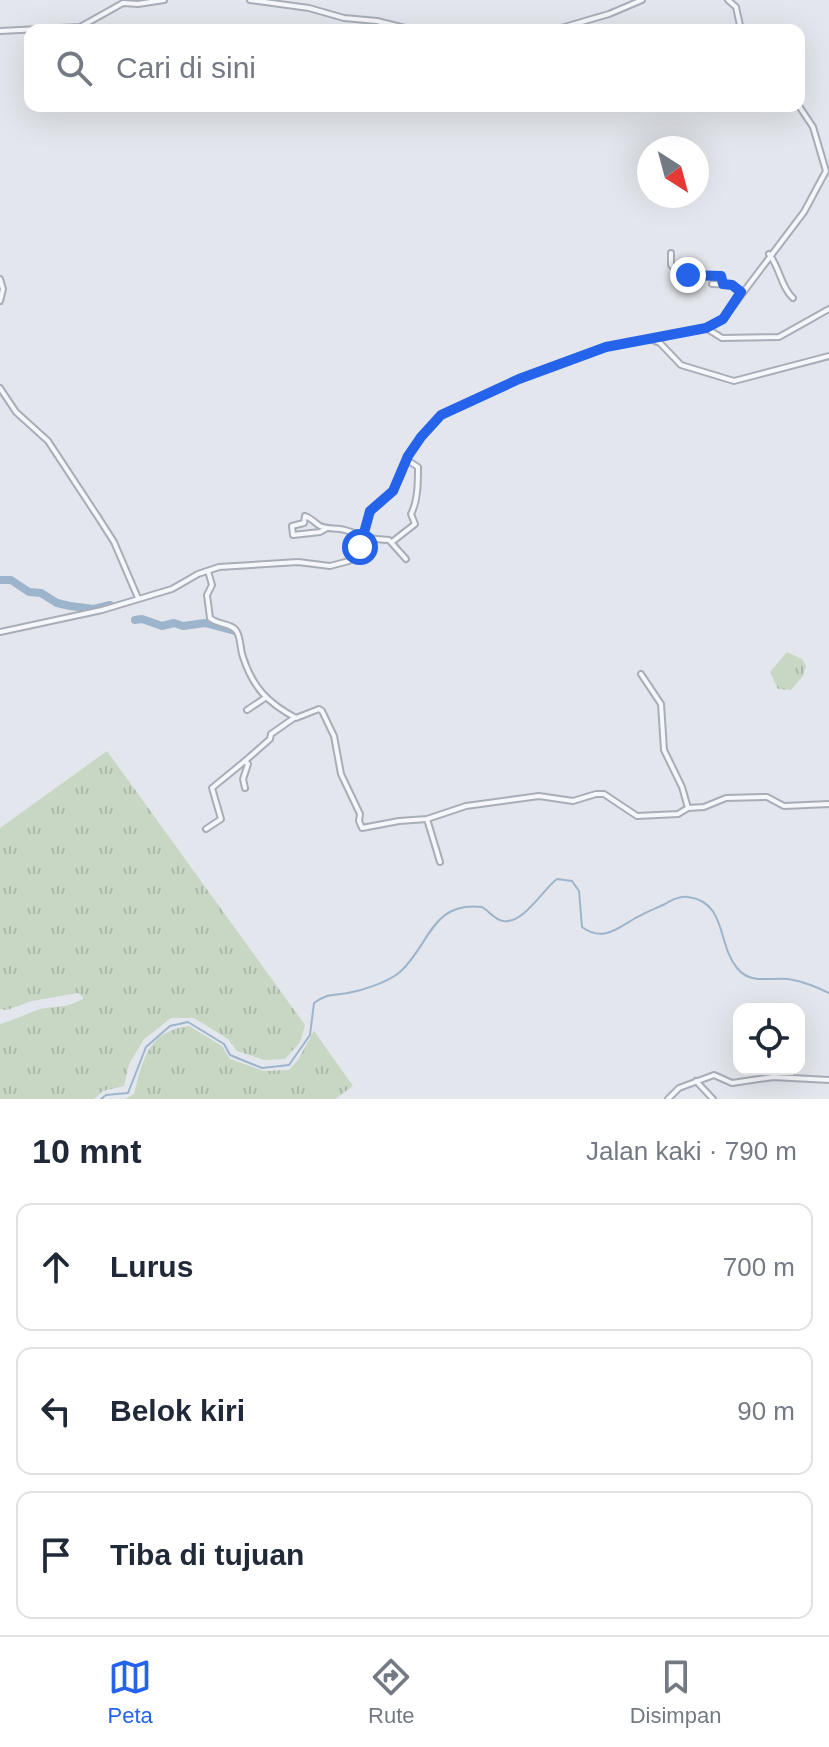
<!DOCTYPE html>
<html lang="id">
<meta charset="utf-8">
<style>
body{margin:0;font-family:Arial,sans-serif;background:#f2f2f3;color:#1f2937}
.controls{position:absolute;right:24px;bottom:24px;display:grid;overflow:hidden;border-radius:16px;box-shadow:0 8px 32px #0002}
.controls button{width:72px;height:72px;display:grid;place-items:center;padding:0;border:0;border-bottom:2px solid #e0e1e3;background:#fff;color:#1f2937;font:40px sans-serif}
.compass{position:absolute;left:637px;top:136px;width:72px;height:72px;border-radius:50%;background:#fff;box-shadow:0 8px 32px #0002;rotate:144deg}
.stop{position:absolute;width:24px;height:24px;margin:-18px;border:6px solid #2563eb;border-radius:50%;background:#fff}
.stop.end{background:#2563eb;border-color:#fff;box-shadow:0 2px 8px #0008}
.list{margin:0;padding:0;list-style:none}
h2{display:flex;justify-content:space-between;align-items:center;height:104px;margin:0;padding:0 32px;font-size:34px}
h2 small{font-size:26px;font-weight:400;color:#747a83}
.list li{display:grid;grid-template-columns:52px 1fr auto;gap:24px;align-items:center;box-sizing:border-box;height:128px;margin:0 16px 16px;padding:0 16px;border:2px solid #e0e1e3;border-radius:16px}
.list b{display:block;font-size:30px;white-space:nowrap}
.list em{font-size:26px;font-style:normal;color:#747a83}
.icon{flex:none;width:44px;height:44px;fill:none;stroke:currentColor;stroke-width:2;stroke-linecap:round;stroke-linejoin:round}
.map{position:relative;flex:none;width:829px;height:1099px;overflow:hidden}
.search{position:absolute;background:#fff;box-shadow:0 8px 32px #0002;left:24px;right:24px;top:24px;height:88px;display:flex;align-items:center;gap:20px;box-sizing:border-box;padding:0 28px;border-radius:16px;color:#747a83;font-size:30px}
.sheet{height:536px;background:#fff}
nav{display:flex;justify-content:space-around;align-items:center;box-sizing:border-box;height:112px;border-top:2px solid #e0e1e3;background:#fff;font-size:22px;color:#747a83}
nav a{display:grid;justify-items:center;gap:4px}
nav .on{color:#2563eb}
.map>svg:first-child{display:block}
.grass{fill:url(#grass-tufts)}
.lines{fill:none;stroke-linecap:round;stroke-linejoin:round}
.stream{stroke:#9db4cd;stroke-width:2}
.river{stroke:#9db4cd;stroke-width:8}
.street-casing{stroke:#a8adb7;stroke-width:8}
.street{stroke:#f6f7fa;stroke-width:4}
.route{stroke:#2563eb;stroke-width:10}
</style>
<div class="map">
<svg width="829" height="1099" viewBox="0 0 829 1099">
<defs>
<pattern id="grass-tufts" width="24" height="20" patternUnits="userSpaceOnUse" patternTransform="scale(2)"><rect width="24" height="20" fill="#c8d6c4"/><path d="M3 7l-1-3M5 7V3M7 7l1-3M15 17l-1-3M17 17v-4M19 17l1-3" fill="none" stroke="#acb8aa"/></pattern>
</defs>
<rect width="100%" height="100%" fill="#e3e6ec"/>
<!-- grass -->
<g class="grass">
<polygon points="787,652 802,659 806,666 803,676 791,690 778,689 770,672"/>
<path d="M107,751L305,1025L300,1042L285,1059L264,1060L237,1051L228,1039L194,1018H171L144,1039L129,1064L124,1086L103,1091L94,1099H0V1024C12,1021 21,1016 32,1012C50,1004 63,1011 84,998L78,993L32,1001L7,1010L0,1009V828Z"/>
<path d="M189,1026L222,1046L230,1059L264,1071L289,1070L298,1060L314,1031L353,1086L335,1099H125L134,1094C143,1059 148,1031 189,1026Z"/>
</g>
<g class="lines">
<!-- stream -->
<path class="stream" d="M101,1099L106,1095L128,1093L146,1047L170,1026L188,1022L224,1044L230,1055L262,1068L289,1065L310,1035L314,1003C327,993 333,996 348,993C364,990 388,982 400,972C430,945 431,901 482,907C489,911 495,920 503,921C524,924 543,889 557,879L572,881L579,891L582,927C601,941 614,931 632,920C642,914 654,909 665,904C672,900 679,896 688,897C727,902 717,944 737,968C751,985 769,977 788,979C803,981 816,987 829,993"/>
<!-- river -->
<g class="river">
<polyline points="0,580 11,580 29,592 41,593 57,603 70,606 94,609 110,605"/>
<polyline points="135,620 142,619 162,626 174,623 183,626 205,623 235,631"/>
</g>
<!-- street casing -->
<g class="street-casing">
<g id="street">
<polyline points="250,0 309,8 344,18 377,21 413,30"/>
<polyline points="728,0 736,7 741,30"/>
<polyline points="554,30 609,14 642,0"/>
<polyline points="0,31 80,27 123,3 138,4 164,0"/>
<path d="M671,253V265C686,280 702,275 721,276L723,284"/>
<path d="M769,254C780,268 781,287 793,298"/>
<polyline points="0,279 3,289 0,301"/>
<polyline points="712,284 732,285 741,292"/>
<polyline points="706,328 722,338 779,337 829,309"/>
<polyline points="654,338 706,328 723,319 804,212 826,171 813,127 799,106"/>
<polyline points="0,388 16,412 48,441 98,517 114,542 138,598"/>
<path d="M327,528L320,532L293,535L292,526L304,523L305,516C312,518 313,522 320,526C329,530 336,527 345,530C365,536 367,539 389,540L406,559"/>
<path d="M392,542L415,524L411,514C418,501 418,482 418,467L407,460"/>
<path d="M208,571L212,585L207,595L210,618C217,625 233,623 237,632C241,639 240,649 243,657C253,688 268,703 296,718L319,709L322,711L334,736L341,774L360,814L359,821L362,828L399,821L427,819L466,806L539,796L573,801L596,794H604L637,816L678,814L688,808L704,807L726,798L767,797L784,806L829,804"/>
<polyline points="0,632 102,610 172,589 198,574 219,567 298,562 330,566 349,561 359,553 370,511 393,491 408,456 421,437 441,415 519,379 606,347 650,339 660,343 681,365 734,381 829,356"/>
<polyline points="641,674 661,704 664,750 682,787 688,808"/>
<polyline points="247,710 265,698"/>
<polyline points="245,761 270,739 271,734 294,718"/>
<polyline points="427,819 440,862"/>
<polyline points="206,829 221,819 212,788 245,761 248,764 243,779 245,788"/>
<polyline points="696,1081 713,1099"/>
<polyline points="668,1099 679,1088 714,1075 732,1083 773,1077 829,1080"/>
</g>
</g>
<!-- street -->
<use href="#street" class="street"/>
</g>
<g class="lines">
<!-- route -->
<polyline class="route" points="360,547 370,511 393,491 408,456 421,437 441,415 519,379 606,347 706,328 723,319 741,292 732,285 723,284 721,276 688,275"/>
</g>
</svg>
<div class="controls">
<button><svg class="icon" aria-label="locate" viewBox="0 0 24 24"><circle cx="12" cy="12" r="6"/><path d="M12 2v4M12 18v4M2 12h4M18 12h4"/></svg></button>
</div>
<svg class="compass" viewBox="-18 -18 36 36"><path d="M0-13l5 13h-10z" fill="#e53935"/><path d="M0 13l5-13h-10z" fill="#747a83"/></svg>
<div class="stop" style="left:360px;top:547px"></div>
<div class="stop end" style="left:688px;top:275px"></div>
<div class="search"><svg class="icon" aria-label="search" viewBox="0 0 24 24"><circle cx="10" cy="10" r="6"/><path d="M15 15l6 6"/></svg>Cari di sini</div>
</div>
<section class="sheet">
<h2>10 mnt<small>Jalan kaki · 790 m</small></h2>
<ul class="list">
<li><svg class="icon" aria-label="ahead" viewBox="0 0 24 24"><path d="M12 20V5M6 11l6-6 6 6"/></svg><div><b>Lurus</b></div><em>700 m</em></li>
<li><svg class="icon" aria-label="left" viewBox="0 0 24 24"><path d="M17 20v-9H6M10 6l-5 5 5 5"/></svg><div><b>Belok kiri</b></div><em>90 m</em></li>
<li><svg class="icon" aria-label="arrive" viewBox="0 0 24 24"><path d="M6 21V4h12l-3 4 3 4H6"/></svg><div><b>Tiba di tujuan</b></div></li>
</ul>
</section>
<nav>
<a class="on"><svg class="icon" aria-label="map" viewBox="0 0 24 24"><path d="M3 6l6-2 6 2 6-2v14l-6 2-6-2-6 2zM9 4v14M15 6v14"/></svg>Peta</a>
<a><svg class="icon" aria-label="directions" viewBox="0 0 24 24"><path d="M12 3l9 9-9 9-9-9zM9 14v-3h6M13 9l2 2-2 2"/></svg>Rute</a>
<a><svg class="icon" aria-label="saved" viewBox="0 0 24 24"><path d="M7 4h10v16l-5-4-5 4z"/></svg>Disimpan</a>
</nav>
